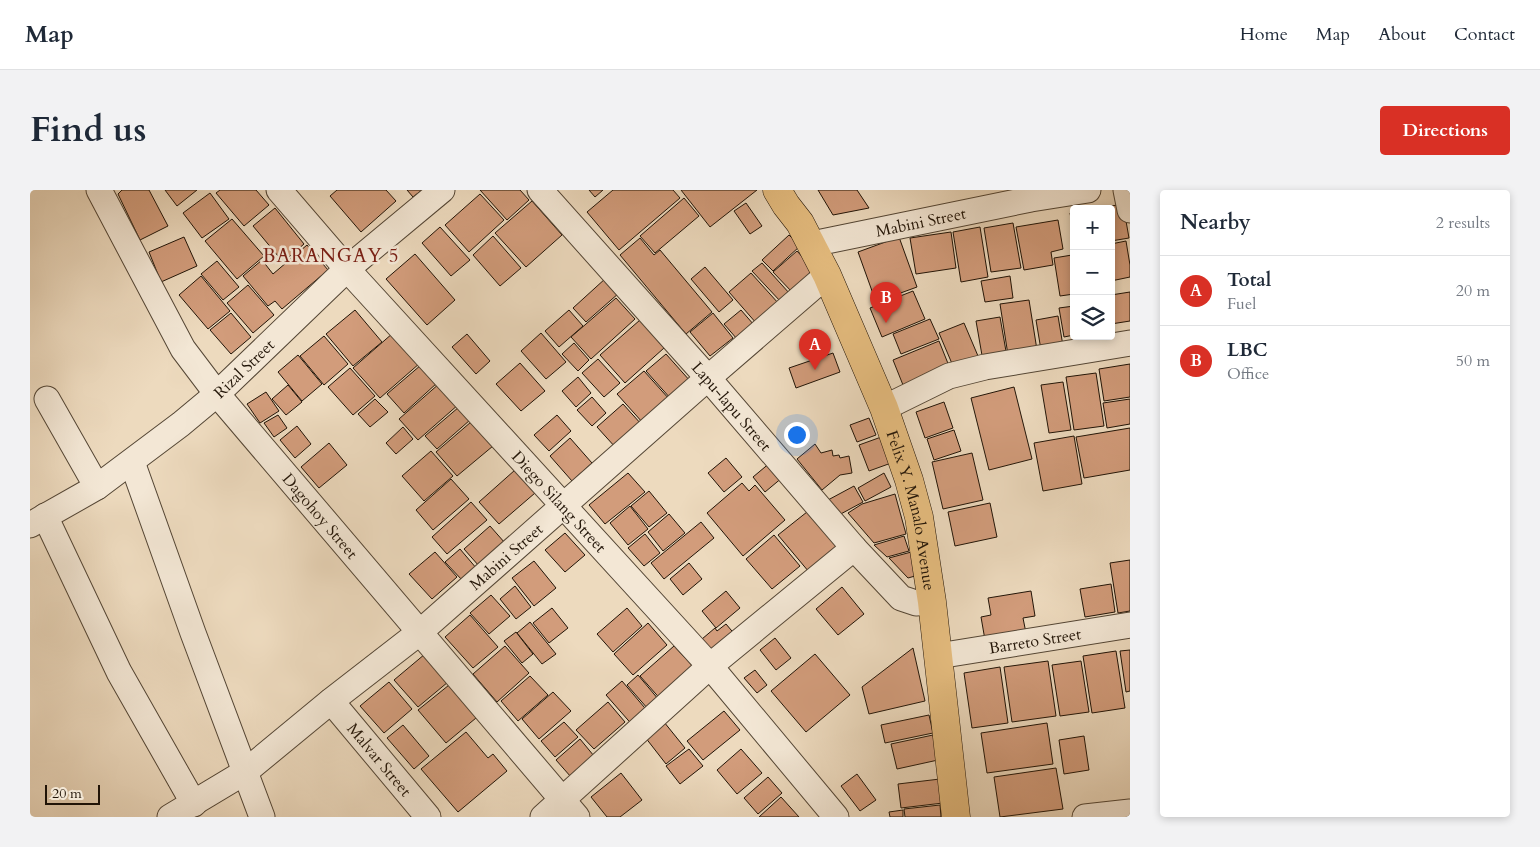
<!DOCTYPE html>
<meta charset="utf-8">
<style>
body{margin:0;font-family:Cardo,serif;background:#f2f2f3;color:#1f2937}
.controls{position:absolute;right:15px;top:15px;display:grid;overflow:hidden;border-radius:5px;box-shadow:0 2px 8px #0003}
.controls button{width:45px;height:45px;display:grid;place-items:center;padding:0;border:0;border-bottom:1px solid #e0e1e3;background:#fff;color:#1f2937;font:25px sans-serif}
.scale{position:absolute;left:15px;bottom:12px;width:55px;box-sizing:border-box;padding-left:5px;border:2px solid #211407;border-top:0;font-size:14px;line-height:18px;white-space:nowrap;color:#211407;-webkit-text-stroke:4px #f3e7d5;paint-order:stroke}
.you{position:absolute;left:766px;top:244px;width:18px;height:18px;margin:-12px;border:4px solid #fff;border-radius:50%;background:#1a73e8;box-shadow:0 0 0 8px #1a73e833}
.badge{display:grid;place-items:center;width:32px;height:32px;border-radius:50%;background:#d93025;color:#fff;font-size:16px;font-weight:700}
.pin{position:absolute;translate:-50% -41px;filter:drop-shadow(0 1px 2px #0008)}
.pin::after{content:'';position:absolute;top:26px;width:18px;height:15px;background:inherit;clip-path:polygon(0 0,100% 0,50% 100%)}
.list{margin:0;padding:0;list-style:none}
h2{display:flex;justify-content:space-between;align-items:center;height:65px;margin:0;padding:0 20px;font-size:21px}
h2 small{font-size:16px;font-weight:400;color:#747a83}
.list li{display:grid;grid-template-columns:32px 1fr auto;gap:15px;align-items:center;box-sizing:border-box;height:70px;padding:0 20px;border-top:1px solid #e0e1e3}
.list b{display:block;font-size:19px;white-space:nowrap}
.list p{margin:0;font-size:16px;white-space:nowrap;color:#747a83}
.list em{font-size:16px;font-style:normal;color:#747a83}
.icon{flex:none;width:28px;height:28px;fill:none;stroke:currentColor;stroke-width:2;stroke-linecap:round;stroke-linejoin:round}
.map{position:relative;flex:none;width:1100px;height:627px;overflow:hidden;border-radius:5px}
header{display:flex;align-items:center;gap:30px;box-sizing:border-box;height:70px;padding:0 25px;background:#fff;border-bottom:1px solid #e0e1e3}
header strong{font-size:24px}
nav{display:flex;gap:28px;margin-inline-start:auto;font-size:18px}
.intro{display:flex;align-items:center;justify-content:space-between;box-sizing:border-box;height:120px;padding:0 30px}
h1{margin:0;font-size:35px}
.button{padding:12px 22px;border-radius:5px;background:#d93025;color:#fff;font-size:18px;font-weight:700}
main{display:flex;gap:30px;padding:0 30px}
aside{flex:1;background:#fff;border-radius:5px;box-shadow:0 2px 8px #0003}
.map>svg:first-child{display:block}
.building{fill:#d29c7b;stroke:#211407}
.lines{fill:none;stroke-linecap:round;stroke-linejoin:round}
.minor-casing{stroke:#544635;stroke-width:27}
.major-casing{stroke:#211407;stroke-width:29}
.minor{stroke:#f3e7d5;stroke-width:25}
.major{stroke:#e6bd7f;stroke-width:28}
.labels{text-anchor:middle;stroke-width:5;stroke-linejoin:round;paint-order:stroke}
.street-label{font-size:16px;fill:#211407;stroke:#f3e7d5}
.quarter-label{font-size:19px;letter-spacing:1px;fill:#7a1f14;stroke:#f3e7d5}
</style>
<header>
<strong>Map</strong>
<nav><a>Home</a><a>Map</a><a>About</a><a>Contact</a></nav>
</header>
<div class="intro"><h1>Find us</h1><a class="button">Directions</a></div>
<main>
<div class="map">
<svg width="1100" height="627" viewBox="0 0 1100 627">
<rect width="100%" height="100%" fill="#eddabe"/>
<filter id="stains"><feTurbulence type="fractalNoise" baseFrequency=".004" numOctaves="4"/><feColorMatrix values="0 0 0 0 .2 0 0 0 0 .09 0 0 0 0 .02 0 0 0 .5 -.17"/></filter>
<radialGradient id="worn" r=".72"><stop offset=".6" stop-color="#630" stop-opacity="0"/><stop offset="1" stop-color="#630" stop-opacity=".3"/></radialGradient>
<!-- building -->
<g class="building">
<polygon points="92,0 119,0 138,36 110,50 88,4"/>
<polygon points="135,0 167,0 147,16"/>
<polygon points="190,0 226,0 239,15 214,36 186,3"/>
<polygon points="307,0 356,0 366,11 331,42 300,6"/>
<polygon points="377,0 392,0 383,7"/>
<polygon points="450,0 490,0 499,10 477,30"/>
<polygon points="559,0 573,0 565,7"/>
<polygon points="583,0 643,0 650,8 589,60 557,22"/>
<polygon points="651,0 727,0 680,37"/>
<polygon points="788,0 827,0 839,18 803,25"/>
<polygon points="180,3 199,29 172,48 153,23"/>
<polygon points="450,4 474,30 439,62 415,35"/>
<polygon points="654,8 669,26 625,63 610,46"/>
<polygon points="502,11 532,45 496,77 465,43"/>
<polygon points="716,13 732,36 720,44 704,21"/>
<polygon points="1093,14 1099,48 1081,51 1081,19 1064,19"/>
<polygon points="245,18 274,54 253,72 223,36"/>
<polygon points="1044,22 1044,45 1040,23"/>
<polygon points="202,29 234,66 207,89 175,51"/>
<polygon points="1028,30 1033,59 1021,62 1023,75 994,80 986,37"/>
<polygon points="983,33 991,78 961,82 954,38"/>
<polygon points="410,37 440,70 421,86 392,53"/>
<polygon points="950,37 958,87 931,92 923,42"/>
<polygon points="921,42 926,78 886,84 880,48"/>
<polygon points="759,45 770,56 743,81 732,70"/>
<polygon points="463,46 491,78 470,96 443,65"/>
<polygon points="154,47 167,76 131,92 119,62"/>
<polygon points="869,47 887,97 846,112 828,62"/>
<polygon points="610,48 624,65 630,60 682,122 656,144 590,65"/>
<polygon points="1096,51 1100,75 1100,87 1081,91 1081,54"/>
<polygon points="277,55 298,80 252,119 245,111 238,116 213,86 232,70 243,84"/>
<polygon points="767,61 785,81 762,102 743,82"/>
<polygon points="385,64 425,110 397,135 356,89"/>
<polygon points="1042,65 1044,75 1044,104 1030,106 1024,68"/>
<polygon points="187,71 209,97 193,110 171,84"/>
<polygon points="732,73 760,104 751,112 722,81"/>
<polygon points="675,77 703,110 689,122 661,89"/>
<polygon points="721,83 749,114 727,134 699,102"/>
<polygon points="171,86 200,121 178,139 149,105"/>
<polygon points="980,86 983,108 955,112 951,91"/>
<polygon points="576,88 589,103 556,132 543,118"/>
<polygon points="218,95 244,125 223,143 197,113"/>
<polygon points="883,101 895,129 852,147 840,118"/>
<polygon points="1100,102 1100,131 1081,134 1081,105"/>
<polygon points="586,108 605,129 561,169 541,147"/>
<polygon points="999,110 1007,160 978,165 970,114"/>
<polygon points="1044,116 1044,145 1034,147 1029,118"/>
<polygon points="325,120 352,152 323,176 296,144"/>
<polygon points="539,120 553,136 529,157 515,141"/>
<polygon points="711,120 724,135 707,149 694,134"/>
<polygon points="201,123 221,147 201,164 180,140"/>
<polygon points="683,123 703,148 680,166 660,142"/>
<polygon points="1028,126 1033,156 1011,160 1006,130"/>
<polygon points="970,127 977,167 953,171 946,131"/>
<polygon points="900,129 909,149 871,164 863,144"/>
<polygon points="610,130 634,158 595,193 570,165"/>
<polygon points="934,133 948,166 923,176 909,143"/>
<polygon points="363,143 390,173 350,208 323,178"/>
<polygon points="511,143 536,172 516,189 491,161"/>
<polygon points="437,144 460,171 446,184 422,157"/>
<polygon points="294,146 318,174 294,195 270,166"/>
<polygon points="909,151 919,176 873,195 863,170"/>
<polygon points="544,153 559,170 548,181 532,164"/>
<polygon points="803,163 810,182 766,198 759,178"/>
<polygon points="636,164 661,192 641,209 616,181"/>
<polygon points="268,165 292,194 272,211 248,182"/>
<polygon points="568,169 590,193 574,207 552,183"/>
<polygon points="490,173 515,201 491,221 466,194"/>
<polygon points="1100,174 1100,207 1074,211 1069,179"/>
<polygon points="391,175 407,193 374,223 357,204"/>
<polygon points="320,178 345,206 323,225 298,197"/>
<polygon points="614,181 640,210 613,233 587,204"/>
<polygon points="1066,183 1074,236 1044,240 1036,187"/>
<polygon points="548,187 561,203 546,217 532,201"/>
<polygon points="1033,192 1041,240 1019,243 1011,195"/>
<polygon points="410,193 429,214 388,250 369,229"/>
<polygon points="258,195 272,212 256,225 242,209"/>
<polygon points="984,197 1002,269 959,280 941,208"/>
<polygon points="236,202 249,221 230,233 217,214"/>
<polygon points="562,207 576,223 562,236 547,220"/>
<polygon points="345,209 358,222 340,237 328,224"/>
<polygon points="1100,209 1100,234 1077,238 1073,213"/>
<polygon points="914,212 923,238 895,248 886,222"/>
<polygon points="593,214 612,235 586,258 567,237"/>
<polygon points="429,217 440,230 407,259 395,246"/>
<polygon points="248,225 257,238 244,247 234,233"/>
<polygon points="527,225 541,241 519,261 504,245"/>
<polygon points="839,228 846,245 827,252 820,235"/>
<polygon points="441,232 463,256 427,286 406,262"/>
<polygon points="267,236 281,254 265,268 250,250"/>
<polygon points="373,237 383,249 366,264 356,253"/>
<polygon points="1100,238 1100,280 1054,288 1046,247"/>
<polygon points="924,240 931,261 904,270 897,249"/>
<polygon points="854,246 864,272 839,281 829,255"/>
<polygon points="1044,246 1052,294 1013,301 1004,253"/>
<polygon points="540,248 562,273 542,291 520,266"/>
<polygon points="299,253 317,275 289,298 271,277"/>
<polygon points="785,254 791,263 802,260 803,266 809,265 810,268 819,266 822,283 810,285 792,300 767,269"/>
<polygon points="401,261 423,286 394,311 372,286"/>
<polygon points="942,263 953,310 913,319 902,272"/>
<polygon points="696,268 712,287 694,302 678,283"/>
<polygon points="741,272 753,287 735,302 723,287"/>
<polygon points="485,280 505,303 469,334 449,312"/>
<polygon points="598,283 615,302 575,334 559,315"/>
<polygon points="854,283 861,297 835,311 828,298"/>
<polygon points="421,289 439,309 403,340 386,320"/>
<polygon points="712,293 719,301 725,295 755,330 713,366 677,323"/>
<polygon points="824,296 833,312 807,326 798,310"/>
<polygon points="619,301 637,323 619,337 601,316"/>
<polygon points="865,304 876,344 844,353 818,323 832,314"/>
<polygon points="441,312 457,330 417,364 402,347"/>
<polygon points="960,313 967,347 925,356 918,322"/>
<polygon points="600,316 618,339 598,355 580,333"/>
<polygon points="782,318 812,355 779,382 748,345"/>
<polygon points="639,324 655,343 633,361 618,342"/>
<polygon points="671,332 684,348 634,389 621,373"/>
<polygon points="460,336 475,353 449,376 434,359"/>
<polygon points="535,343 555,365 535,382 515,360"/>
<polygon points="615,344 630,363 614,376 598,358"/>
<polygon points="744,345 770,376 742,399 716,369"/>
<polygon points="874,346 879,361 857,367 844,355"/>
<polygon points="430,359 447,379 433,391 415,372"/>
<polygon points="885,361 892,384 878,388 859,368"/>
<polygon points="405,362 427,387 402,409 379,384"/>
<polygon points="1100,370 1100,421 1088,423 1080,373"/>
<polygon points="504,371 526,398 504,416 482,388"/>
<polygon points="659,373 672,389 653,405 640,389"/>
<polygon points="1081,394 1085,422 1055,427 1050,399"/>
<polygon points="485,396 501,417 486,429 470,409"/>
<polygon points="812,397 834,424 808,445 786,419"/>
<polygon points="696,401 710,418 686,438 672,421"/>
<polygon points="1001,401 1005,426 993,428 996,443 955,450 951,427 961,425 958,408"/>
<polygon points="461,405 480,426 459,444 440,423"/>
<polygon points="522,418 538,438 519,453 503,433"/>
<polygon points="597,418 612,436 583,462 567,444"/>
<polygon points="440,425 468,457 443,478 415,447"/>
<polygon points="500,432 526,464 512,474 487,443"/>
<polygon points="618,433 637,455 603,485 584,464"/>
<polygon points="696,434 707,447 685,465 672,449 685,438 687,441"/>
<polygon points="486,442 503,464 492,473 474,451"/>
<polygon points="745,448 761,468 746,480 730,460"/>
<polygon points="475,456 499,483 467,512 443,484"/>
<polygon points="644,456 668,482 633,512 610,486"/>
<polygon points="883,458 895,511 839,524 832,497"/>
<polygon points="1100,460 1100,501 1096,502 1090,461"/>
<polygon points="1086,461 1095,518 1062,523 1053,466"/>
<polygon points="395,464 418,492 388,517 364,490"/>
<polygon points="785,464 820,505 776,542 741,501"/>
<polygon points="1018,471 1026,526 982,532 974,477"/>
<polygon points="1051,471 1059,522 1030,526 1022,475"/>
<polygon points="970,477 978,533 942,538 934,483"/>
<polygon points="725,480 737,495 727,503 714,488"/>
<polygon points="608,485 629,510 618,519 597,495"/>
<polygon points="500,486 518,505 488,531 471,511"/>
<polygon points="424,491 452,523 416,553 388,520"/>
<polygon points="592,491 620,524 605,538 576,505"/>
<polygon points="359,492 382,519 354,543 330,516"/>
<polygon points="523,502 541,521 509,549 492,529"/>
<polygon points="578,512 595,532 564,559 546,540"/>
<polygon points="694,521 710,540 673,570 657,551"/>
<polygon points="899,525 903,543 855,553 851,535"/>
<polygon points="534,532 548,547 525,567 511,551"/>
<polygon points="634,532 655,558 636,574 615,547"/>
<polygon points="1017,533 1023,574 957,583 951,543"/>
<polygon points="373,535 399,566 384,579 357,548"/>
<polygon points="436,542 458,568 463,564 477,581 428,622 391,579"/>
<polygon points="903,545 908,570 867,579 861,554"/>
<polygon points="1054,546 1059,580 1034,584 1029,550"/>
<polygon points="550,549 564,566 541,587 526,570"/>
<polygon points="659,559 673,576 650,594 636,576"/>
<polygon points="711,559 732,583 707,604 687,580"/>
<polygon points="1026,578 1033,619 970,627 964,587"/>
<polygon points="591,583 612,610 590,627 577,627 561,607"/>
<polygon points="827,584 846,610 830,621 811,596"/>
<polygon points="738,587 752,603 728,624 714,608"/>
<polygon points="910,589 913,613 871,618 868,594"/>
<polygon points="751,607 769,627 729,627"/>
<polygon points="910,615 911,627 875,627 874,619"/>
<polygon points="873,620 873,627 860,627 859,622"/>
</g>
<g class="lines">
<!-- minor casing -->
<g class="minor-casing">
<g id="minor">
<path id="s1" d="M69,0L153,159L187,204L547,627"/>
<path id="s2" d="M249,0L317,79L680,476L806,627"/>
<path id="s3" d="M510,0L678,188L824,358L871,408L886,413L902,412"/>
<polyline points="1096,0 1100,20"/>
<path id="s4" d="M782,54L1001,9L1058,0"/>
<polyline points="17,209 67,297"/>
<polyline points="854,218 919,186 955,177 1100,153"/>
<polyline points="102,272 163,443 232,627"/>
<polyline points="15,326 89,482 164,614"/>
<path id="s5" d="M0,335L67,297L151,234L187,204L317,79L412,0"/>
<path id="s6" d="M908,466L1100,435"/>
<path id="s7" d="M301,511L398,627"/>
<path id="s8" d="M140,627L215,582L301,511L390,442L678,188L797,85"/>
<polyline points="513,627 680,476 824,358"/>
<polyline points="1055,627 1100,622"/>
</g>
</g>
<!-- major casing -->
<g class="major-casing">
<g id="major">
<path id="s9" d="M747,0L756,15L770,33L797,85L854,218L879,290L889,327L902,412L926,627"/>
</g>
</g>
<!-- minor -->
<use href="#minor" class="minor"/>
<!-- major -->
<use href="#major" class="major"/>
</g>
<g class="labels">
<!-- street labels -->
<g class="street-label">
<text dy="6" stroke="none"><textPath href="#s4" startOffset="111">Mabini Street</textPath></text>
<text dy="6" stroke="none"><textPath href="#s5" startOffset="266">Rizal Street</textPath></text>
<text dy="6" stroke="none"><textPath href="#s3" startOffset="289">Lapu-lapu Street</textPath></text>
<text dy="6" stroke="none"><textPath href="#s2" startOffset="419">Diego Silang Street</textPath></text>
<text dy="6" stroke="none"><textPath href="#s9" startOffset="350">Felix Y. Manalo Avenue</textPath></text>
<text dy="6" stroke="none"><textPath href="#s1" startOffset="396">Dagohoy Street</textPath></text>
<text dy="6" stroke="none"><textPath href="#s8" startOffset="426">Mabini Street</textPath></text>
<text dy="6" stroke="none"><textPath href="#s6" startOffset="98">Barreto Street</textPath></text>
<text dy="6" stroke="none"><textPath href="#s7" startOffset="76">Malvar Street</textPath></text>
</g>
<!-- quarter labels -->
<g class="quarter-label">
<text x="301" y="72">BARANGAY 5</text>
</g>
</g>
<rect width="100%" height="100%" filter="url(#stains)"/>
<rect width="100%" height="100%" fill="url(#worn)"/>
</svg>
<div class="controls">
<button>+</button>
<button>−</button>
<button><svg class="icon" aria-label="layers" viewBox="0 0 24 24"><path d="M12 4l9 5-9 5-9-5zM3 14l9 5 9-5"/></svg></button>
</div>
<div class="scale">20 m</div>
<div class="you"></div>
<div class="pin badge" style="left:785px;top:180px">A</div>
<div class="pin badge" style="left:856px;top:133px">B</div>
</div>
<aside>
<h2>Nearby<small>2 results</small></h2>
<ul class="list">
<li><span class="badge">A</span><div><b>Total</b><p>Fuel</p></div><em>20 m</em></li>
<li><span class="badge">B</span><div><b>LBC</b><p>Office</p></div><em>50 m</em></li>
</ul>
</aside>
</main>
